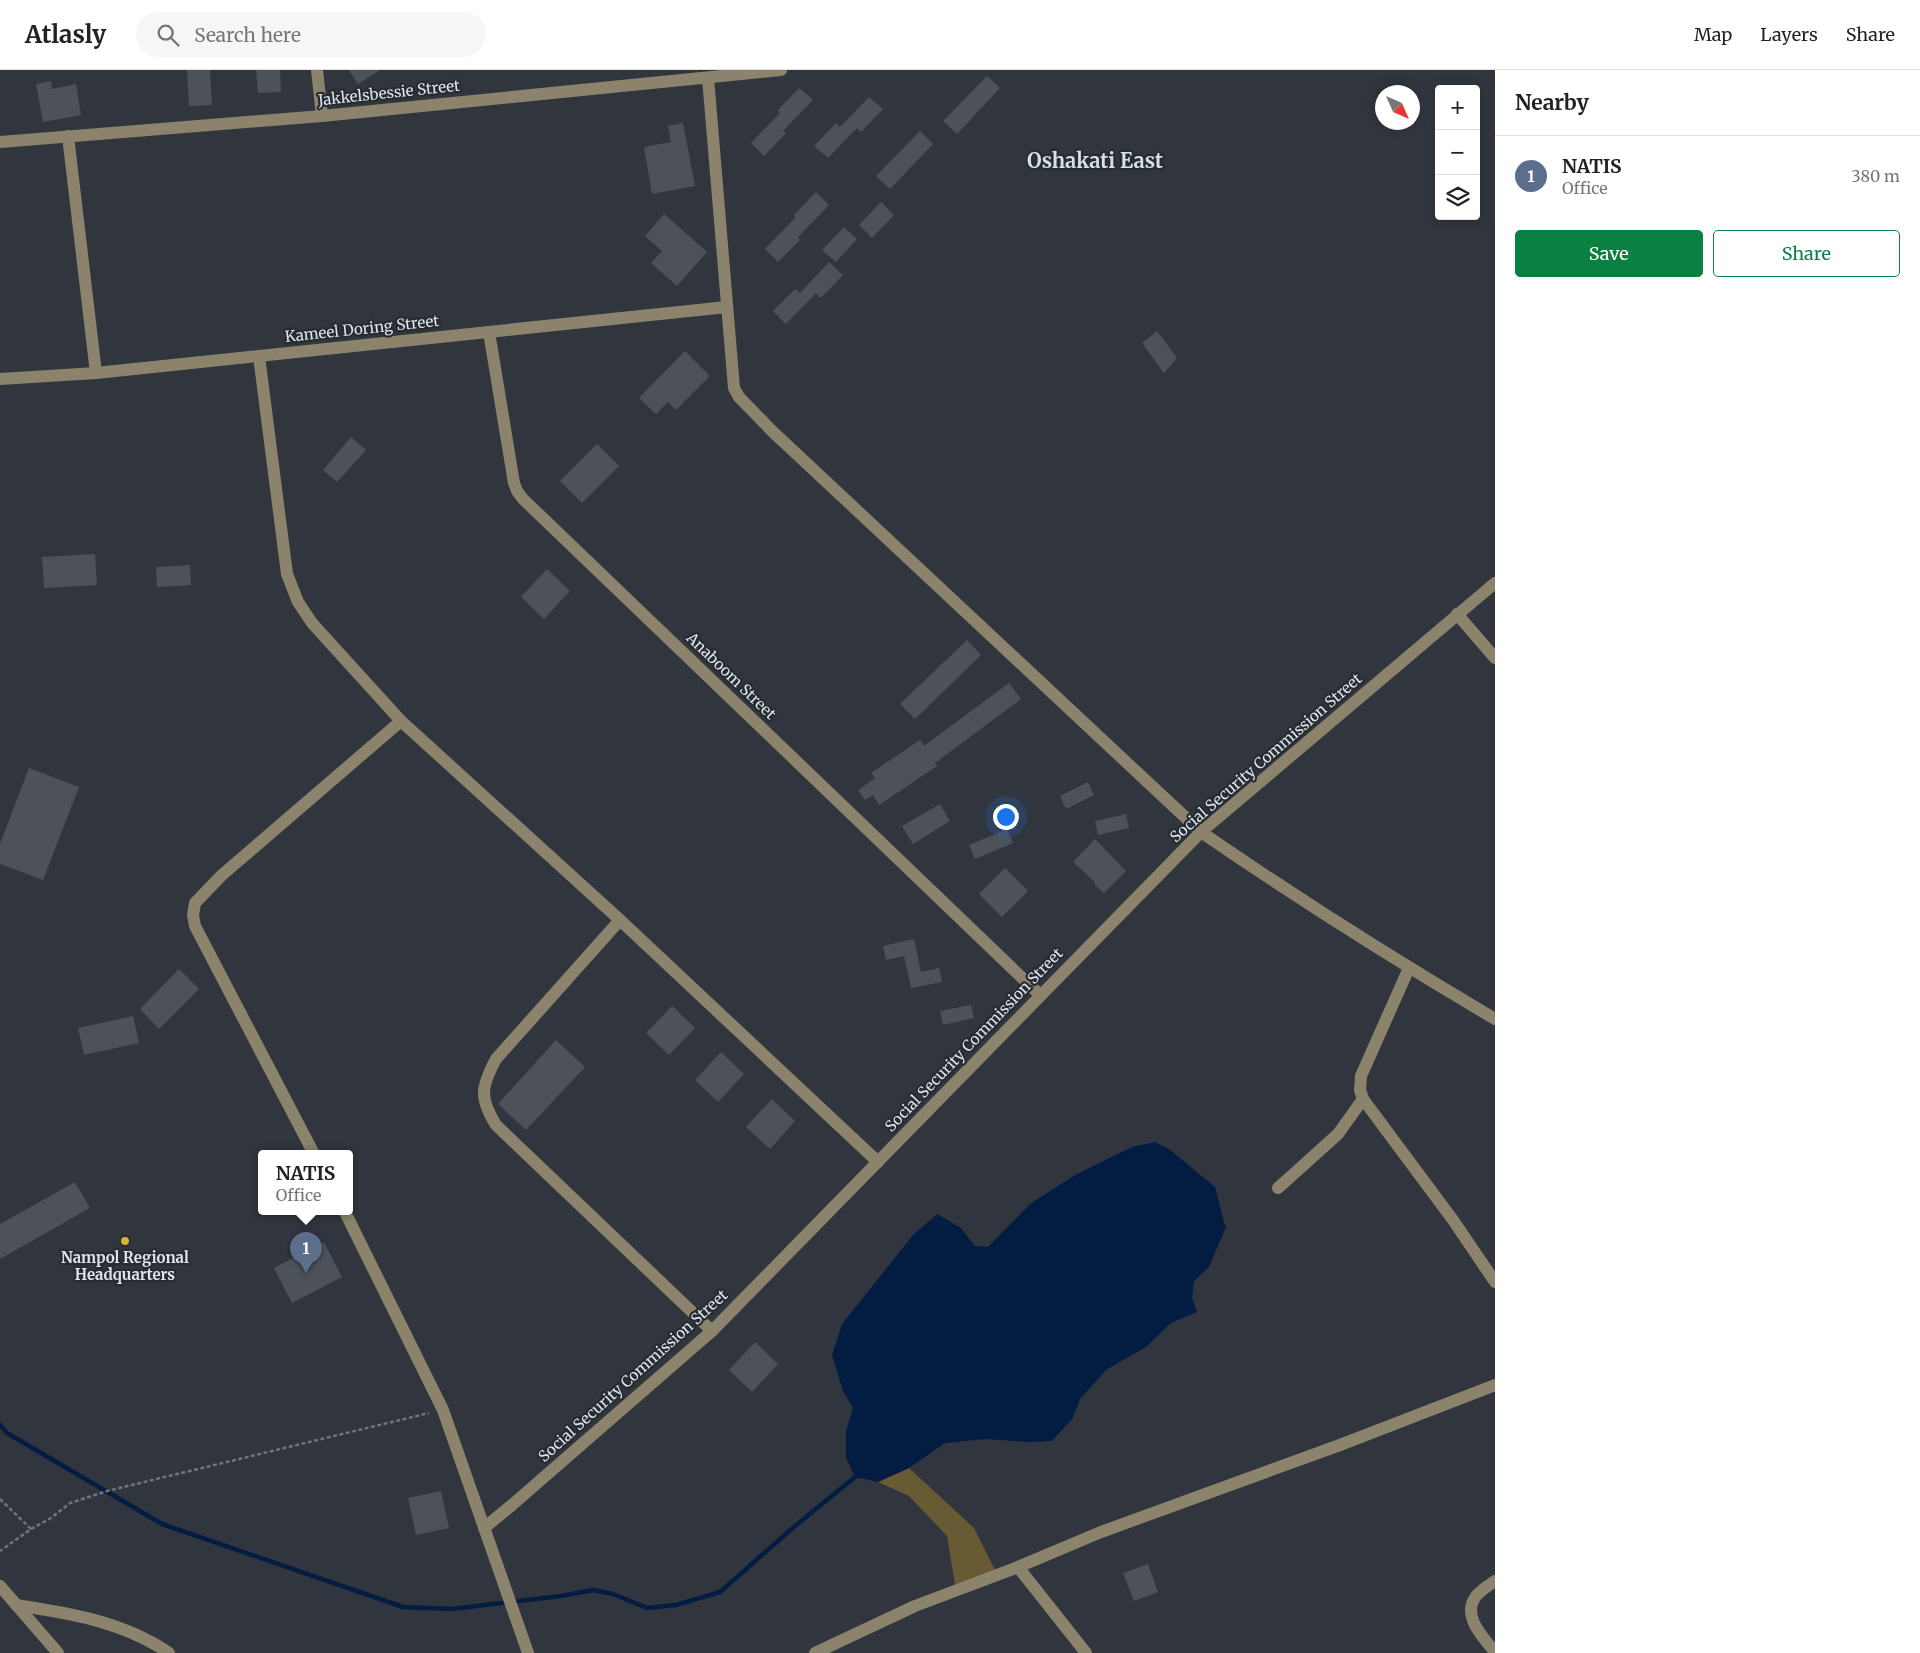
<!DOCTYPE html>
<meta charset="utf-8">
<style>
body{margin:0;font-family:Merriweather,serif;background:#f6f6f6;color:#222}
.controls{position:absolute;right:15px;top:15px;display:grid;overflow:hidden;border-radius:5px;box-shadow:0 2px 12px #0003}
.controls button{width:45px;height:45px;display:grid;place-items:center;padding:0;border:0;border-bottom:1px solid #e0e0e0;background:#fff;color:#222;font:25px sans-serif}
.compass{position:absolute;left:1375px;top:15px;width:45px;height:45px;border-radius:50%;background:#fff;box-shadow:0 2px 12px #0003;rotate:135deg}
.you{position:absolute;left:1005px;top:746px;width:18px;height:18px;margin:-12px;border:4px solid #fff;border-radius:50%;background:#1a73e8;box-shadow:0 0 0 8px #1a73e833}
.badge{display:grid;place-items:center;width:32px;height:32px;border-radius:50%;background:#0b8043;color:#fff;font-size:16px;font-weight:700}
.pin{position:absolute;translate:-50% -41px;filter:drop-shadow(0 1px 2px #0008)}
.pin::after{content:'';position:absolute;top:26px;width:18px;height:15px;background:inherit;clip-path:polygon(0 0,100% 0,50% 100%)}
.popup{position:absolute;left:258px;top:1080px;width:95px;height:65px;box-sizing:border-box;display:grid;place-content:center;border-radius:5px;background:#fff;filter:drop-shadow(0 1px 4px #0005);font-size:16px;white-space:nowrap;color:#767676}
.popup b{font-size:19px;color:#222}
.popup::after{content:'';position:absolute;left:50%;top:100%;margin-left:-10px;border:10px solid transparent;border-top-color:#fff}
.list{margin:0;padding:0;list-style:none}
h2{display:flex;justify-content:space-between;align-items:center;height:65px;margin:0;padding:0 20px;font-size:21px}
h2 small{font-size:16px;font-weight:400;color:#767676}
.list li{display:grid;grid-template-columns:32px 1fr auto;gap:15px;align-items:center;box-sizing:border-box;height:80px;padding:0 20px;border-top:1px solid #e0e0e0}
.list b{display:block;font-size:19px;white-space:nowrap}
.list p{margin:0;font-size:16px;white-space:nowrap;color:#767676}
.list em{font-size:16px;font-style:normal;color:#767676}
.actions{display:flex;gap:10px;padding:15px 20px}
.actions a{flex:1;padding:11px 0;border:1px solid #0b8043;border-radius:5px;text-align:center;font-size:18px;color:#0b8043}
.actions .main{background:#0b8043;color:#fff}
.icon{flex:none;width:28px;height:28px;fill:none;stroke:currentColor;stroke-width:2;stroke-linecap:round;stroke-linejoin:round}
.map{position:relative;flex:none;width:1495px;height:1583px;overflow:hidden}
header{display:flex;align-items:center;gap:30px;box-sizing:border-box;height:70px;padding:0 25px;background:#fff;border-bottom:1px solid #e0e0e0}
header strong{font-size:24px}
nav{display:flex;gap:28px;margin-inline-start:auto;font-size:18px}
.search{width:350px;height:45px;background:#f6f6f6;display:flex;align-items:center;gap:12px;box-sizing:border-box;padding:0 18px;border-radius:28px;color:#767676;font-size:19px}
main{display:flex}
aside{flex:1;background:#fff}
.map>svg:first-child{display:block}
.green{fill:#685a32}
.water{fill:#031c42}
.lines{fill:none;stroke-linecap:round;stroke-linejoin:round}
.stream{stroke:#031c42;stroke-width:4.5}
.building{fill:#4c515a}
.path{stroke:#70757c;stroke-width:2.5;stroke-dasharray:4 2.5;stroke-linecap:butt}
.minor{stroke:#8b836b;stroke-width:12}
.poi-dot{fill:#dab333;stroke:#272c33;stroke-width:2}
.labels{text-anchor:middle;stroke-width:4.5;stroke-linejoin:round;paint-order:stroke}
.street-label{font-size:15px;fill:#e0e3e8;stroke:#272c33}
.poi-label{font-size:15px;font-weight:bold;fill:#e0e3e8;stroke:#272c33}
.district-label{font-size:20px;font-weight:bold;fill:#d8dfe9;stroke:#272c33}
</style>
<header>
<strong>Atlasly</strong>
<div class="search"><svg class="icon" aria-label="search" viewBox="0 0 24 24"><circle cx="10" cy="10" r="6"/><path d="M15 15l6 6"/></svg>Search here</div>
<nav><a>Map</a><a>Layers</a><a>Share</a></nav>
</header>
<main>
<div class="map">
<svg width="1495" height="1583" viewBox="0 0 1495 1583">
<rect width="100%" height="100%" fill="#31363e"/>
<!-- green -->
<polygon class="green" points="909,1398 974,1458 997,1504 956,1520 947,1466 909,1426 878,1412"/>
<!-- water -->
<polygon class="water" points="1155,1072 1169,1079 1215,1117 1224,1152 1226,1157 1209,1197 1194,1211 1192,1228 1197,1242 1171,1253 1146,1277 1106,1300 1080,1329 1073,1348 1052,1371 1028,1372 986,1369 945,1373 909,1398 878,1412 855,1407 846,1388 846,1361 853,1338 843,1321 832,1285 842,1254 913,1165 937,1144 961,1158 975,1176 988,1177 1030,1134 1075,1105 1132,1077"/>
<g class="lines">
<!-- stream -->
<polyline class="stream" points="0,1355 7,1363 162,1454 403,1537 451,1539 561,1526 593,1520 613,1524 647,1538 676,1535 720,1522 795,1456 855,1407"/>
</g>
<!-- building -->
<g class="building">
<polygon points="187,0 210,0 212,35 189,36"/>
<polygon points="256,0 280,0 281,22 258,23"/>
<polygon points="349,0 380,0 358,14"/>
<polygon points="987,6 1000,18 957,64 943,51"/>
<polygon points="51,11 52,19 76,14 81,45 43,52 36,14"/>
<polygon points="799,18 813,30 783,61 786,63 764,86 751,73 780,43 778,40"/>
<polygon points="869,27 883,39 861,62 857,58 828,88 814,76 836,53 840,57"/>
<polygon points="683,53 695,116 652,124 644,77 671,72 668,56"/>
<polygon points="920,61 933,74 890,119 876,106"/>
<polygon points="816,122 829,135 798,167 800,170 778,192 765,179 796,147 794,145"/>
<polygon points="881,132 894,145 872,168 859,155"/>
<polygon points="664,144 707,182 677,216 651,193 662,181 645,166"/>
<polygon points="844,157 857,169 836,192 822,180"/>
<polygon points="829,192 843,205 821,228 816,223 786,254 773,241 795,219 800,223"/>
<polygon points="1157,261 1177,288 1164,303 1142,273"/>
<polygon points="685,281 710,306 676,340 668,332 656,344 639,328"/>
<polygon points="351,367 366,380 337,412 323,400"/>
<polygon points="597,374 619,396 582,433 560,411"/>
<polygon points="95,484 97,515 44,518 42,487"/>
<polygon points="190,495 191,515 157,517 156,497"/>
<polygon points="547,499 570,521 544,549 521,527"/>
<polygon points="967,570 981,585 915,649 900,634"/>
<polygon points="1009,613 1021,629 935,693 937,696 879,735 873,725 865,730 858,720 875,708 871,703 920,670 924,676"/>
<polygon points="29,698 79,717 43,810 0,794 0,774"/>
<polygon points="1088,712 1094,725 1066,739 1060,726"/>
<polygon points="940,734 950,751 913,774 902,756"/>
<polygon points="1126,744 1129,758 1098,765 1095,751"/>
<polygon points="1007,759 1013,773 975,789 969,775"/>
<polygon points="1095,769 1126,801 1104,823 1094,814 1095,812 1073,792"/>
<polygon points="1005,798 1028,821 1002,847 979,824"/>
<polygon points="914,869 921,902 939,898 942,912 911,918 904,886 886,890 883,876"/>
<polygon points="179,899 199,919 159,959 140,939"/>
<polygon points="971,935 974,948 943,955 940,941"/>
<polygon points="672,936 695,958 669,985 646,963"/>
<polygon points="133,946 139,973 84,985 78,958"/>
<polygon points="556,970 585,997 526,1060 498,1034"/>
<polygon points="721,982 744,1004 718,1032 695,1010"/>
<polygon points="772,1029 795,1051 770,1079 746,1057"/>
<polygon points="75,1112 90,1138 0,1189 0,1154"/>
<polygon points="324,1172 342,1207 292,1233 274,1198"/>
<polygon points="755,1272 778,1294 752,1322 729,1300"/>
<polygon points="441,1421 449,1458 416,1465 408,1428"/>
<polygon points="1148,1494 1158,1522 1134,1531 1123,1503"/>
</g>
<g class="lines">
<!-- path -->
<g class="path">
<polyline points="0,1429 31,1459 0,1481"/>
<polyline points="31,1459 51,1448 70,1433 107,1421 429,1343"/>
</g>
<!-- minor -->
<g class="minor">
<polyline points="317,0 322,46"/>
<path d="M708,8L734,318L739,327L772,361L1201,762C1297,828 1395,890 1495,949"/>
<polyline points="68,66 96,303"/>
<polyline points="0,72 322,46 781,0"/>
<polyline points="489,262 514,413 517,421 523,429 1040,925"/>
<polyline points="259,286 287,504 298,532 312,553 401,651 620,850 878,1092"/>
<polyline points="0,309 96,303 727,237"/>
<polyline points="1457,544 1495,588"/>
<path d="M620,850L496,989C481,1017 479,1028 496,1055L712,1261"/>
<polyline points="1409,898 1361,1006 1360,1020 1363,1029 1453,1150 1495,1212"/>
<polyline points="314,1084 195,856 193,845 195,833 222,805 401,651"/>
<polyline points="1278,1118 1338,1064 1363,1029"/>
<polyline points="345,1142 443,1340 528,1583"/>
<polyline points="484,1458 512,1435 712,1261 1201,762 1495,513"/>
<polyline points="1018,1497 1086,1583"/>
<path d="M1495,1511C1489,1515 1481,1520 1476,1526C1461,1546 1483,1567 1495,1582"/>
<polyline points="0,1516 58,1583"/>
<path d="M16,1535C69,1543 124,1552 169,1583"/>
<polyline points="815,1583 915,1536 1018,1497 1101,1462 1340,1375 1495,1315"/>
</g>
</g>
<!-- markers -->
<circle class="poi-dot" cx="125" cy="1171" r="5"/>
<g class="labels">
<!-- street labels -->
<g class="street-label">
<text transform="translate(389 23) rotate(-6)" y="5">Jakkelsbessie Street</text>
<text transform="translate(362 259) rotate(-6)" y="5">Kameel Doring Street</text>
<text transform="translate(731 606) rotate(44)" y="5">Anaboom Street</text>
<text transform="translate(1266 688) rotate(-41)" y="5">Social Security Commission Street</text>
<text transform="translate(974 970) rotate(-46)" y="5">Social Security Commission Street</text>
<text transform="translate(633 1306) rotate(-42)" y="5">Social Security Commission Street</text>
</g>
<!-- poi labels -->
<g class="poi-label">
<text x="125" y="1193">Nampol Regional<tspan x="125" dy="17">Headquarters</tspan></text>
</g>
<!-- district labels -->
<g class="district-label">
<text x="1095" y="98">Oshakati East</text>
</g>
</g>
</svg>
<div class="controls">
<button>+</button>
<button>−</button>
<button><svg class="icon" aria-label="layers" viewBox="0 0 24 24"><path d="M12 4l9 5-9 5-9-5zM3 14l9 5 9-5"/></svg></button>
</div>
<svg class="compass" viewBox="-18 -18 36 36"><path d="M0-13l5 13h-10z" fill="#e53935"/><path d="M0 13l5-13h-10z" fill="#767676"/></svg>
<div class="you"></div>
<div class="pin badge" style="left:306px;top:1203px;background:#5c6f8a">1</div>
<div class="popup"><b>NATIS</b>Office</div>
</div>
<aside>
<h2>Nearby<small></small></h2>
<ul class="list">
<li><span class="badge" style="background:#5c6f8a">1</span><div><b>NATIS</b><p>Office</p></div><em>380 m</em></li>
</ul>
<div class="actions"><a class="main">Save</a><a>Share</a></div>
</aside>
</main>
